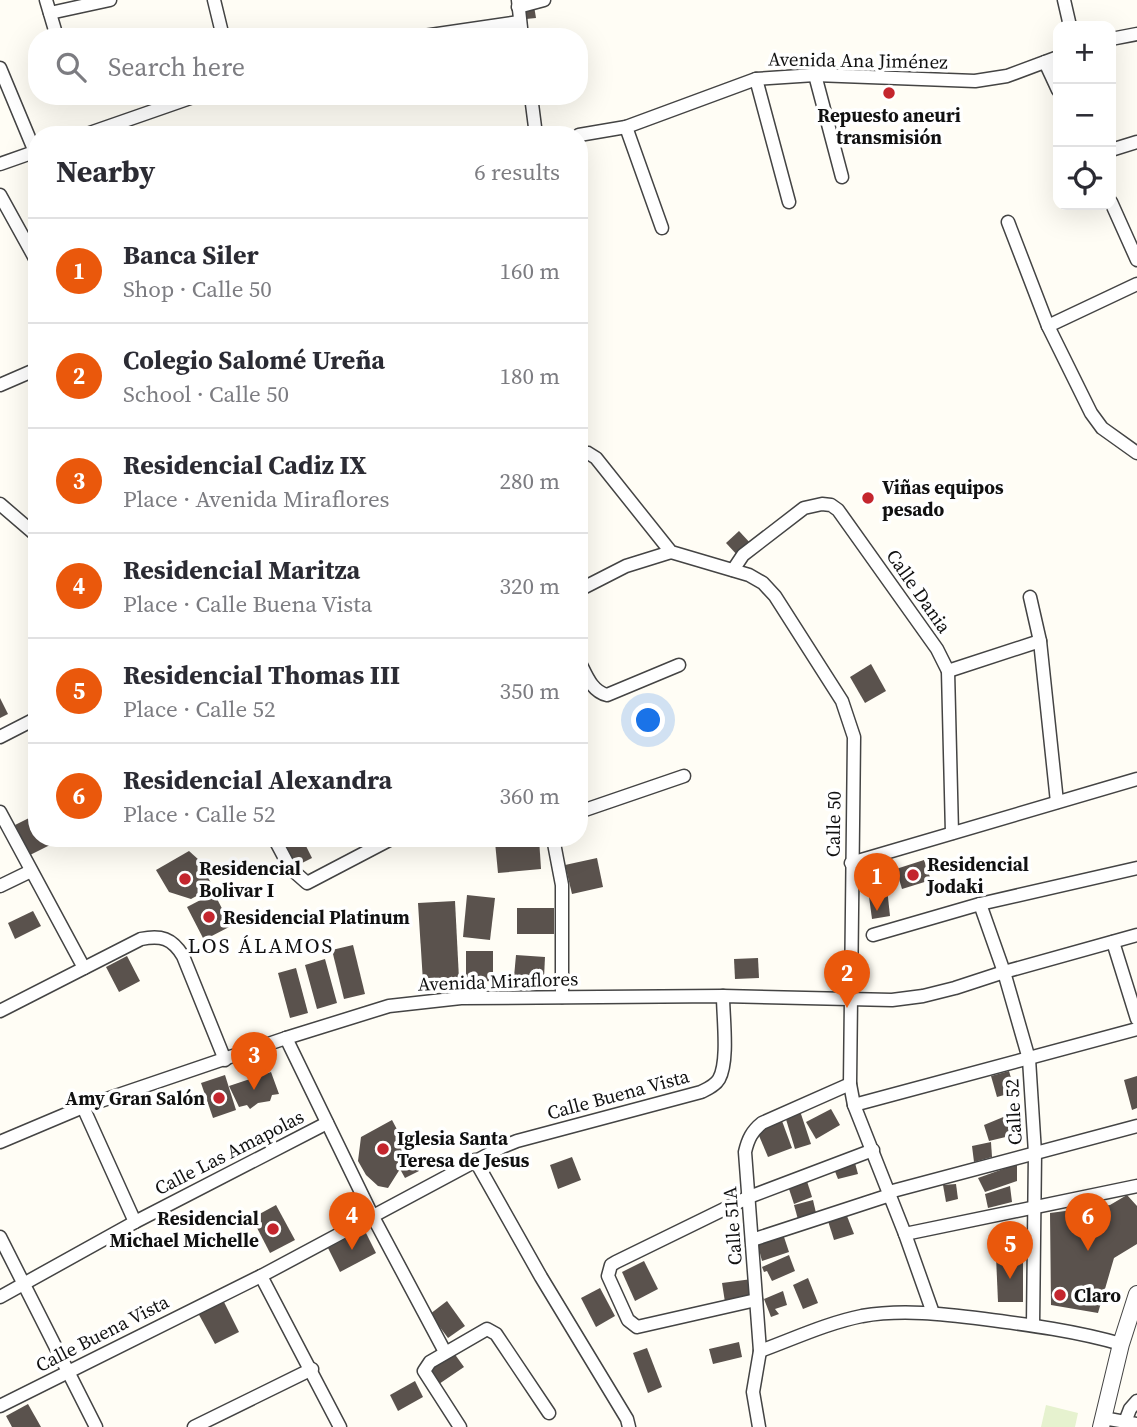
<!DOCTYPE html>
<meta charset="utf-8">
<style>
body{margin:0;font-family:"Source Serif 4",serif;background:#f7f7f7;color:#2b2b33}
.controls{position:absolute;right:21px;top:21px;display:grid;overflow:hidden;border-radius:14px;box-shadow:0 7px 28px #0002}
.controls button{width:63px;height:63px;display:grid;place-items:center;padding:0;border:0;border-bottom:2px solid #e1e1e2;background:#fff;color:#2b2b33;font:35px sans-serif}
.you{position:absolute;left:649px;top:721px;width:24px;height:24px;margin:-18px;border:5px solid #fff;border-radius:50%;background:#1a73e8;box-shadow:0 0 0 10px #1a73e833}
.badge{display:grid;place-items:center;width:46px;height:46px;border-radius:50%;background:#ea580c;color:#fff;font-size:23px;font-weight:700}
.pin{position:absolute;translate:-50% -58px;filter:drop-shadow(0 2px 4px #0008)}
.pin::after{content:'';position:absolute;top:37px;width:24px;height:21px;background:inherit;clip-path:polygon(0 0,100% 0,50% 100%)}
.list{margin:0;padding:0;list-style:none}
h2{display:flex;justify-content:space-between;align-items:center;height:91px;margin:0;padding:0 28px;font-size:30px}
h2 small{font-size:23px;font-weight:400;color:#7c7c81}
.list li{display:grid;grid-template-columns:46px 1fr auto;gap:21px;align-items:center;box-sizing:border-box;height:105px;padding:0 28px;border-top:2px solid #e1e1e2}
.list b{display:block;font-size:26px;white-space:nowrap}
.list p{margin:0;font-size:23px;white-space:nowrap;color:#7c7c81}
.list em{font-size:23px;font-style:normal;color:#7c7c81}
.icon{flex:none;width:38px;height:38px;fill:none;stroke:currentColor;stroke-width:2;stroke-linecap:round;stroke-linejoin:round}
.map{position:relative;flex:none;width:1137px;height:1427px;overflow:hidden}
.search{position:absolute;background:#fff;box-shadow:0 7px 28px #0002;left:28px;top:28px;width:560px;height:77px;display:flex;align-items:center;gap:18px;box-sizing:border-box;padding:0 24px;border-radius:28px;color:#7c7c81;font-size:26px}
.panel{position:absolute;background:#fff;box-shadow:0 7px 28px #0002;left:28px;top:126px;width:560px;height:721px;border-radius:28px}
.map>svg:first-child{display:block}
.pitch{fill:#e6f2cf}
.building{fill:#5a524d}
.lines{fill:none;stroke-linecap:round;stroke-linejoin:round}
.minor-casing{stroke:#444;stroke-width:15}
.tertiary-casing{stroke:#444;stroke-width:18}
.minor{stroke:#fff;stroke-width:12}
.tertiary{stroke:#fff;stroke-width:16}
.poi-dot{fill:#c4262e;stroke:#fff;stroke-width:2.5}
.labels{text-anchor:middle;stroke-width:7;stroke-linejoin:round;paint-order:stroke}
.street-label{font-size:19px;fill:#111;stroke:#fff}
.poi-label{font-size:19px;font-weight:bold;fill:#111;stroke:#fff;text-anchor:start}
.neighbourhood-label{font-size:21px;letter-spacing:2px;fill:#111;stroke:#fff}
</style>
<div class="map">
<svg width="1137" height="1427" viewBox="0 0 1137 1427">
<rect width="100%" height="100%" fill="#fffdf5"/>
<!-- pitch -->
<polygon class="pitch" points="1046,1405 1078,1413 1075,1427 1041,1427"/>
<!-- building -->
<g class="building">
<polygon points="534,6 536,18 526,19 525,7"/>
<polygon points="739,531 752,545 739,557 726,543"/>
<polygon points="871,664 886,691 865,703 850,677"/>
<polygon points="0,698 8,714 0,718"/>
<polygon points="37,814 37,838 54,838 56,842 30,855 15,825"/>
<polygon points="282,838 302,838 312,858 296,866"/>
<polygon points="539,838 541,869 498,873 495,842"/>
<polygon points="189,851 199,860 213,887 191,899 169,892 156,870"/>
<polygon points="597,858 603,887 572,894 565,865"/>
<polygon points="924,860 931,880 902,889 896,869"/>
<polygon points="886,879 890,916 872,919 867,882"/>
<polygon points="214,893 231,926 204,940 187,907"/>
<polygon points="467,895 495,898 490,940 463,937"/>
<polygon points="455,901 459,979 423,982 418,903"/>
<rect x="517" y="908" width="37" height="26"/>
<polygon points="33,911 41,926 15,939 8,923"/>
<polygon points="353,945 365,994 344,999 332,950"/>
<polygon points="466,951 493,951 493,981 466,982"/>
<polygon points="516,955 545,957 544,978 514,977"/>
<polygon points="127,956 140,981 119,992 106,967"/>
<polygon points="758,958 759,978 735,979 734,959"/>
<polygon points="325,959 337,1003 317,1009 305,965"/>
<polygon points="296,968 308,1013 290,1018 278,973"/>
<polygon points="1009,1071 1015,1092 997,1097 991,1076"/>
<polygon points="271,1072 279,1094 272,1095 270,1101 258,1103 250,1109 247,1105 239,1107 229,1086"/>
<polygon points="225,1075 236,1110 213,1118 201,1083"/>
<polygon points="1137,1076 1137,1108 1132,1110 1124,1080"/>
<polygon points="831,1109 840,1125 816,1139 806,1122"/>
<polygon points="800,1111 811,1144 795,1149 785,1116"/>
<polygon points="1013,1113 1014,1135 989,1141 984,1125"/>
<polygon points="392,1120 419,1171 405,1178 400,1169 388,1188 378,1186 366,1175 358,1161 361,1137"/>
<polygon points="782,1121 792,1148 768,1157 757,1131"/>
<polygon points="991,1142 992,1157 974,1162 972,1146"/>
<polygon points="572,1157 581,1180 558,1189 550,1165"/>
<polygon points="855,1163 858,1174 838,1179 834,1169"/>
<polygon points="1017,1164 1017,1181 985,1192 978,1178"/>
<polygon points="806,1178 812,1197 794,1204 789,1189"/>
<polygon points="956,1184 958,1199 946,1202 943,1185"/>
<polygon points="1010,1186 1012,1202 988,1208 985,1194"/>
<polygon points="1127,1195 1137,1206 1137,1244 1114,1258 1098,1313 1051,1305 1050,1213 1110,1205"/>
<polygon points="813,1200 816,1213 799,1223 794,1205"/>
<polygon points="276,1205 295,1240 270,1253 252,1218"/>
<polygon points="847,1216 854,1234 834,1240 828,1221"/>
<polygon points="364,1229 376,1253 340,1272 328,1248"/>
<polygon points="783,1234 789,1252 762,1261 757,1242"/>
<polygon points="1023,1250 1023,1302 998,1302 996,1256"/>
<polygon points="789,1255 795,1271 772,1281 767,1271 764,1272 762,1267"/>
<polygon points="644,1261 658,1289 635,1301 622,1272"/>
<polygon points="808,1278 818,1303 803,1309 793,1285"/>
<polygon points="752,1279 755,1299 725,1302 722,1283"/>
<polygon points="600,1288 615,1316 596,1327 581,1298"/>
<polygon points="783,1291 787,1305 775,1309 779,1314 771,1317 764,1299"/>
<polygon points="223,1300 239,1332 215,1344 198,1313"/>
<polygon points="447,1301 465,1326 448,1338 430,1314"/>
<polygon points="739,1342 742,1357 713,1364 709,1349"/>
<polygon points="647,1348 662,1387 648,1393 633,1353"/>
<polygon points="451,1349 464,1367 439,1384 427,1365"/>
<polygon points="415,1381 423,1397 398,1411 390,1395"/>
<polygon points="28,1404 41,1427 12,1427 6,1416"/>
</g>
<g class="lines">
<!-- minor casing -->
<g class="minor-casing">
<g id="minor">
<polyline points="46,0 57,37"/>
<polyline points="214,0 223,37"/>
<polyline points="518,0 522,37"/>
<polyline points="1064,0 1070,26"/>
<polyline points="518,7 544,0"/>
<polyline points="50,13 110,0"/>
<polyline points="417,37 519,22"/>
<polyline points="1111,39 1137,34"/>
<polyline points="1045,62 1058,90"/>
<polyline points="0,68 35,152"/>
<polyline points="815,75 842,177"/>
<polyline points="756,79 789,202"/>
<polyline points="531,96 536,135"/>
<polyline points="626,127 662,228"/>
<polyline points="84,135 196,96"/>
<polyline points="579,135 626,127 756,79 815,75 975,81 1007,76 1058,57"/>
<polyline points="1111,150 1137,142"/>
<polyline points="0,164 37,151"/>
<polyline points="0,195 37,262"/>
<polyline points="1111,202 1137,260"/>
<polyline points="1008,222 1048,326 1091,413 1102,428 1137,453"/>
<polyline points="1048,326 1137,284"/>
<polyline points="0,385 37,369"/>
<polyline points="579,452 588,453 596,458 671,552 749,575 763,583 775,596 842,701 854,737 850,1084 854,1105 905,1234 933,1313"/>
<polyline points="0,504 36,535"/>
<polyline points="733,570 743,555 804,508 822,504 831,505 838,510 937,649 948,671 952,833"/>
<polyline points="579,590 626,566 671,552"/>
<polyline points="1030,597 1040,641 1057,802"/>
<path d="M579,661C586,674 591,691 607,695L679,665"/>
<polyline points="948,671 1040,641"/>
<polyline points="0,737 37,718"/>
<polyline points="0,812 84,968"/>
<polyline points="579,812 684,776"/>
<polyline points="274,838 290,868 307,883 393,838"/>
<polyline points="553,838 562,885 562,997"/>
<polyline points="851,863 1137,779"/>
<polyline points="0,886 31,871"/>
<polyline points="980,904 1004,972 1029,1059 1035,1153 1033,1325"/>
<polyline points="873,935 980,904 1137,868"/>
<polyline points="1113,942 1137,1019"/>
<path d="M0,1011L141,939C161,935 172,938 183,956L225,1060"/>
<polyline points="286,1038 372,1215 445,1352"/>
<polyline points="854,1105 1137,1029"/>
<polyline points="83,1107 135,1222"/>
<polyline points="0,1142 83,1107 286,1038 389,1006 461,998 723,996 892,1000 923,996 955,988 1004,972 1137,935"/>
<polyline points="475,1160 541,1277 627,1419 629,1427"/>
<polyline points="889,1192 1137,1126"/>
<polyline points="905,1234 1137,1186"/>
<polyline points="0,1237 96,1427"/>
<polyline points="752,1240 890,1195"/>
<polyline points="261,1276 340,1427"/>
<polyline points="0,1297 135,1222 327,1123"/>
<polyline points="756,1300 637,1327 628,1320 608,1276 611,1265 616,1262 749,1197 873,1150"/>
<path d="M760,1351C793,1339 827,1323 862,1316C902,1309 943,1314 984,1319C1030,1325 1076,1331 1121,1344"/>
<path d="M0,1406L261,1276L502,1147L517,1141L701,1092C707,1089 715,1086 719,1079C729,1061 723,1017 723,996"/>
<polyline points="1103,1418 1137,1424"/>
<polyline points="1125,1422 1130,1409 1137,1401"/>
<polyline points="194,1427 312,1369"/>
<polyline points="460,1427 424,1371 430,1362 487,1329 496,1334 549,1413"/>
<path d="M759,1427L753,1392L760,1351L745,1152C748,1139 752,1131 762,1123L850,1084"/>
</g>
</g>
<!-- tertiary casing -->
<g class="tertiary-casing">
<polyline id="tertiary" points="1101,1427 1121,1344 1137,1294"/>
</g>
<!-- minor -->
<use href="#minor" class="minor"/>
<!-- tertiary -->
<use href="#tertiary" class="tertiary"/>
</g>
<!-- markers -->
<g class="poi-dot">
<circle cx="889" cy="93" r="7"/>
<circle cx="868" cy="498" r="7"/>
<circle cx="913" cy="875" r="7"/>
<circle cx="185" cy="879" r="7"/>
<circle cx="209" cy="917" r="7"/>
<circle cx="219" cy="1098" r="7"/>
<circle cx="383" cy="1149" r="7"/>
<circle cx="273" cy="1229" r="7"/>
<circle cx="1060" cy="1295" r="7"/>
</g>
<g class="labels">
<!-- street labels -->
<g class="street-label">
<text transform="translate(858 60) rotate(1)" y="7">Avenida Ana Jiménez</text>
<text transform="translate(919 591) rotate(55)" y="7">Calle Dania</text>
<text transform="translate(833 824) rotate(-89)" y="7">Calle 50</text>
<text transform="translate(498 981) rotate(-2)" y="7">Avenida Miraflores</text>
<text transform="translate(618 1094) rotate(-15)" y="7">Calle Buena Vista</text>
<text transform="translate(1013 1112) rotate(-93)" y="7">Calle 52</text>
<text transform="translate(229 1152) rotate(-27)" y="7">Calle Las Amapolas</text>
<text transform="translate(732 1226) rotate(-94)" y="7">Calle 51A</text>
<text transform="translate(102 1333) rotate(-27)" y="7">Calle Buena Vista</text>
</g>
<!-- poi labels -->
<g class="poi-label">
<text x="889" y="122" text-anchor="middle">Repuesto aneuri<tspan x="889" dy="22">transmisión</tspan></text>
<text x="882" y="494">Viñas equipos<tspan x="882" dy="22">pesado</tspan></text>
<text x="927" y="871">Residencial<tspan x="927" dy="22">Jodaki</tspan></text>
<text x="199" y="875">Residencial<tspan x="199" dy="22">Bolivar I</tspan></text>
<text x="223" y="924">Residencial Platinum</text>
<text x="205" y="1105" text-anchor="end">Amy Gran Salón</text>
<text x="397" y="1145">Iglesia Santa<tspan x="397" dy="22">Teresa de Jesus</tspan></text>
<text x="259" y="1225" text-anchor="end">Residencial<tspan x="259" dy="22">Michael Michelle</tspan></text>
<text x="1074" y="1302">Claro</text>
</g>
<!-- neighbourhood labels -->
<g class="neighbourhood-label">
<text x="261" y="953">LOS ÁLAMOS</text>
</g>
</g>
</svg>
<div class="controls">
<button>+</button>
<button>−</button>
<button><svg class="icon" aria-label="locate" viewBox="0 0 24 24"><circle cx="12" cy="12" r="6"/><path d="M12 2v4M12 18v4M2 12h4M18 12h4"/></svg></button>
</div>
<div class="you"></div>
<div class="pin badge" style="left:877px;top:911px">1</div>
<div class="pin badge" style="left:847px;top:1008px">2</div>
<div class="pin badge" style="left:254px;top:1090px">3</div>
<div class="pin badge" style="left:352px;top:1250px">4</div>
<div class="pin badge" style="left:1010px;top:1279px">5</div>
<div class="pin badge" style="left:1088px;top:1251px">6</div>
<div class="search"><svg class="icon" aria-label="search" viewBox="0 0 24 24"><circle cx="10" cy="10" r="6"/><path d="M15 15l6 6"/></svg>Search here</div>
<section class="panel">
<h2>Nearby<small>6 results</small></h2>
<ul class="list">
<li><span class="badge">1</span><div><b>Banca Siler</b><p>Shop · Calle 50</p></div><em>160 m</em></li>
<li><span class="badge">2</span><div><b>Colegio Salomé Ureña</b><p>School · Calle 50</p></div><em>180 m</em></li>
<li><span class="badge">3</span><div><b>Residencial Cadiz IX</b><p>Place · Avenida Miraflores</p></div><em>280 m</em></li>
<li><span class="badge">4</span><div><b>Residencial Maritza</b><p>Place · Calle Buena Vista</p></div><em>320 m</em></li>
<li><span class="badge">5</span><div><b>Residencial Thomas III</b><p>Place · Calle 52</p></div><em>350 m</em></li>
<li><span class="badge">6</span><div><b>Residencial Alexandra</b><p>Place · Calle 52</p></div><em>360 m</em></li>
</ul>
</section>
</div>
